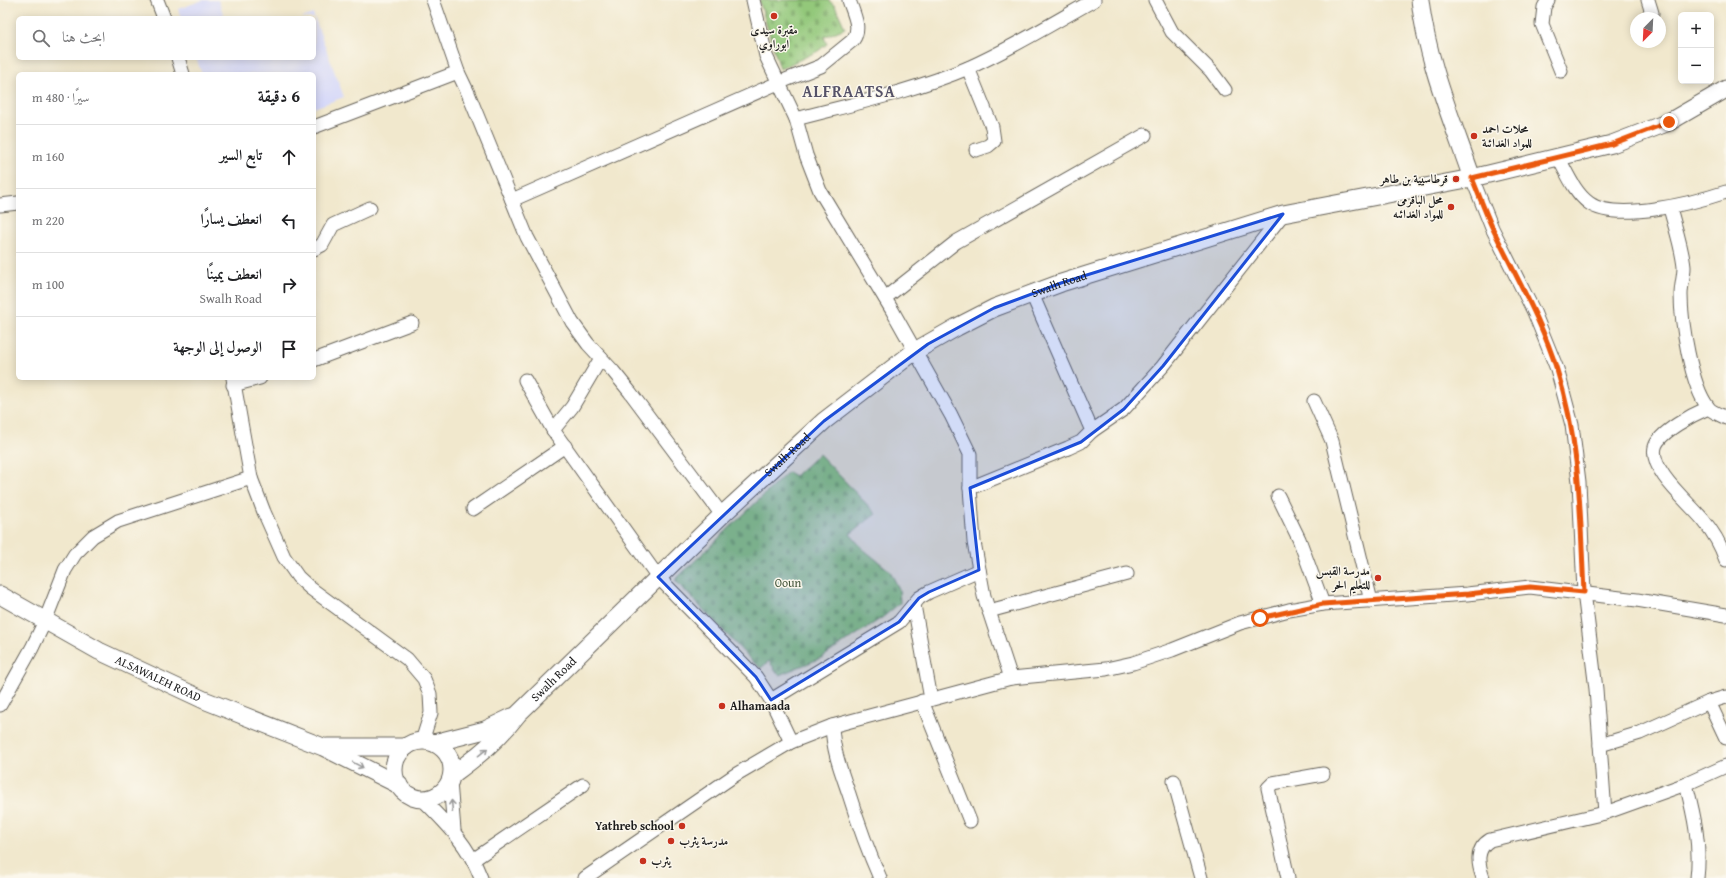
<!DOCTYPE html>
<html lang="ar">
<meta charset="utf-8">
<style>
body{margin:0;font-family:"Gentium Book Plus",Amiri,serif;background:#f6f6f6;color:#202124;direction:rtl}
.controls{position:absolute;right:12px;top:12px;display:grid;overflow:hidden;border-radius:6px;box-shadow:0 2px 10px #0003}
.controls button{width:36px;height:36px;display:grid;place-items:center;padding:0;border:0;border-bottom:1px solid #e0e0e0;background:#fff;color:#202124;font:20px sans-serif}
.compass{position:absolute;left:1630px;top:12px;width:36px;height:36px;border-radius:50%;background:#fff;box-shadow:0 2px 10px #0003;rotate:204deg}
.stop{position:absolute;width:12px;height:12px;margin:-9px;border:3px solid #ea580c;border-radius:50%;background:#fff}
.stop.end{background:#ea580c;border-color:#fff;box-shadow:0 1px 4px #0008}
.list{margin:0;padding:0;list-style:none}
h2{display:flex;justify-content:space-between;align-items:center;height:52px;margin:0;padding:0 16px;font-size:17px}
h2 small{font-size:13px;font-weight:400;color:#757577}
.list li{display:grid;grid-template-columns:26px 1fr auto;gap:12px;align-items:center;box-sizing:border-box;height:64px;padding:0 16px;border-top:1px solid #e0e0e0}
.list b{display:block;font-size:15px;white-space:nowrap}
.list p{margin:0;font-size:13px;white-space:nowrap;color:#757577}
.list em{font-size:13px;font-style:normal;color:#757577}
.icon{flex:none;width:22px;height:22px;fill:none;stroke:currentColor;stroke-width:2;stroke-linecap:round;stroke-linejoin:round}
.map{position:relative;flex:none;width:1726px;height:878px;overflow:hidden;direction:ltr}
.search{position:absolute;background:#fff;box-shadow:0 2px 10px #0003;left:16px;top:16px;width:300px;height:44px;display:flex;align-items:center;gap:10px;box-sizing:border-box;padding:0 14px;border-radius:6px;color:#757577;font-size:15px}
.panel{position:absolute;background:#fff;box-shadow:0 2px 10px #0003;left:16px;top:72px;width:300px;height:308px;border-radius:6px;direction:rtl}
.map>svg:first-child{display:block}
.built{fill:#d5d8f9}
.cemetery{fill:url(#cemetery-stones);stroke:#58724b}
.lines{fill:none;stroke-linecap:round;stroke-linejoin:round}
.minor-casing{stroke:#67635a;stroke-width:15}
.tertiary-casing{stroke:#67635a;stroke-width:19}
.minor{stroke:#fff;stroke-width:13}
.tertiary{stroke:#fff;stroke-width:17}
.oneway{stroke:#999}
.route{stroke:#ea580c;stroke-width:5}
.marked{fill:#1d4ed8;fill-opacity:0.2;stroke:#1d4ed8;stroke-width:3;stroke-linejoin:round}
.poi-dot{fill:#c8321e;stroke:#fbf7ec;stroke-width:1.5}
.labels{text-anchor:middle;stroke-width:3;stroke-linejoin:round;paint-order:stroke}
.poi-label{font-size:12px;font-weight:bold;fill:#1c1c1c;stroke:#fbf7ec;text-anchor:start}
.street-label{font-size:12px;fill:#1c1c1c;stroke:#fbf7ec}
.park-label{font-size:12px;fill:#46583d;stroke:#fbf7ec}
.district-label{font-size:16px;font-weight:bold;letter-spacing:1px;fill:#555268;stroke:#fbf7ec}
</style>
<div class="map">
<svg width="1726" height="878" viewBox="0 0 1726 878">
<defs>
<pattern id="cemetery-stones" width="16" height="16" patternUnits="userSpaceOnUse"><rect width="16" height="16" fill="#93c87a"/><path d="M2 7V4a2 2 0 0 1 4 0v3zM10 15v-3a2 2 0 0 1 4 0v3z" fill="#7eab69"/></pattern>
</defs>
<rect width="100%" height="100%" fill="#fbf7ec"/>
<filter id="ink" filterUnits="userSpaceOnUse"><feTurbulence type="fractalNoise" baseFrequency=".025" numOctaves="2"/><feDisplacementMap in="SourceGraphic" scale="8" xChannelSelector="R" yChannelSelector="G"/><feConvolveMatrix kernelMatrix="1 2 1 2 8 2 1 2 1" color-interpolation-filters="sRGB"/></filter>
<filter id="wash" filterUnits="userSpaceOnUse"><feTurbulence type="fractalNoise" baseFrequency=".012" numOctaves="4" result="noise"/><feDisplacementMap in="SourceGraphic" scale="16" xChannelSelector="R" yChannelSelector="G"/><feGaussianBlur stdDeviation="0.9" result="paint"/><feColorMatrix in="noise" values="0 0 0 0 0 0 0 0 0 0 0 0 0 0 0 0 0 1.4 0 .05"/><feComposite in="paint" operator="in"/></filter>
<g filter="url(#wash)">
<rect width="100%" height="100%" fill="#f1e8cd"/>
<!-- built -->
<g class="built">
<polygon points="203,0 218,0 225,18 181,18 178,9"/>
<polygon points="313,14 344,97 314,108 314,74 202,74 196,58 314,58 314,18 302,18"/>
</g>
<!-- cemetery -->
<g class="cemetery">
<polygon points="759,0 828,0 835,6 845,28 824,37 827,44 818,51 780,69"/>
<polygon points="819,454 876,514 850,534 863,549 890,571 899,589 900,603 883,617 821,658 779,675 769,661 761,668 752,661 675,580 788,472 795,476"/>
</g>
</g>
<g filter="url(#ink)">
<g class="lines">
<!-- minor casing -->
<g class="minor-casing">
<g id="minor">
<polyline points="157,0 164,18"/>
<polyline points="433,0 458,72 468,93 527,237 572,322 588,344 613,371 630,392 722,515"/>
<polyline points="753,0 766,56 796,119 806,155 820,191 892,310 951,415 970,454 970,488 974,542 984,596 1011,678"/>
<polyline points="1155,0 1172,32 1211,71 1225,90"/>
<polyline points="1548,0 1544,7 1542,24 1561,71"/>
<polyline points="1648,0 1652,13"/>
<polyline points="178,58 183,74"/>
<polyline points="968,68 992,127 994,141 988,146 976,150"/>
<path d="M796,119C853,104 913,91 968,68C1011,49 1053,23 1094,0"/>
<polyline points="314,127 458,72"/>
<path d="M1558,157C1567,173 1574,192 1589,203C1616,223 1696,202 1726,192"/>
<polyline points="1472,178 1492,228 1534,312 1557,369 1572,425 1579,482 1584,592 1596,689 1605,813"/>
<path d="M512,200L778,83L821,66L853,40C862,28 853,13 849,0"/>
<polyline points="0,205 18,203"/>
<path d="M1670,208C1675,227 1682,247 1684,267C1684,277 1681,285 1681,295C1681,321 1691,386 1708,407C1711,412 1721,415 1726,418"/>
<polyline points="314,249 322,245 333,225 370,208"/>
<polyline points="885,298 956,242 1145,135"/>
<polyline points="314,360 412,323"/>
<polyline points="233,378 251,478 264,512 284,557 298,577 310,588 407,659 424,679 430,694 431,713 422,741"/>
<polyline points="525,380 553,430 658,577 756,677 771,700 791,742"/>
<polyline points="233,385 260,378"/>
<polyline points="1314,401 1332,441 1371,601"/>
<path d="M1708,408C1694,414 1659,432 1655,447C1649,471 1690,503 1704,521C1714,533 1721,546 1726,560"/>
<polyline points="553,430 572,407 601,358"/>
<polyline points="1092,431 1124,409 1163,366 1283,214"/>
<polyline points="970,488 1068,448 1081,442 1092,431 1032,294"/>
<polyline points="1278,496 1299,539 1323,604"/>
<polyline points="473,509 565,446"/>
<polyline points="914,605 931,699"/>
<polyline points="989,611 1127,574"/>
<polyline points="771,700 899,622 919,598 929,592 979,570"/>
<polyline points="922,701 970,821"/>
<polyline points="1709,702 1726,738"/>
<polyline points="0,705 32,648 45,621 65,570 75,554 93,536 118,521 251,478"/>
<path d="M832,726C833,751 841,771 849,794C858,823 868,851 880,878"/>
<polyline points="1600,745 1640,733 1709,702 1726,697"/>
<polyline points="1174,781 1201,878"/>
<polyline points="450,782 454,830"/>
<path d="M1686,784C1694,815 1701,845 1697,878"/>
<path d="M421,798C446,823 468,844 481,878"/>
<polyline points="473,860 583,785"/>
<polyline points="585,878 735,775 791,742 832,726 1011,678 1106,669 1133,663 1172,650 1240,623 1289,610 1323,604 1467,594 1530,587 1637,600 1726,615"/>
<polyline points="1288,878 1268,788 1273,783 1323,774"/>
<path d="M1483,878C1478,864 1475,849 1490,840L1605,813L1686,784L1726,766"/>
</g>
</g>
<!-- tertiary casing -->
<g class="tertiary-casing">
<g id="tertiary">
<path d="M1420,0C1427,61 1452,120 1472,178"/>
<path id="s1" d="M0,595L99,651L204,700L323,747L399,785"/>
<circle cx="423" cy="770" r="29"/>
<polyline points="434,743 485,730 512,717"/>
<polyline points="327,747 406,747"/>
<path id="s2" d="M452,775C478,756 498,740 518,714L722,515L824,421L915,351L957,327L994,308L1061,283L1283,214L1472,178L1612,144L1669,122L1726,89"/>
</g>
</g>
<!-- minor -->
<use href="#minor" class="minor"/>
<!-- tertiary -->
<use href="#tertiary" class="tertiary"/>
</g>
<!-- one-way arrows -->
<defs><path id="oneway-shaft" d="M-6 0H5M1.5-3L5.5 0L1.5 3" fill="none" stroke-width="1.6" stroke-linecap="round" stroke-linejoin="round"/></defs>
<g class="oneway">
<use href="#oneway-shaft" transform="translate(483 752) rotate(-39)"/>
<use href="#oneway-shaft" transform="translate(358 765) rotate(28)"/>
<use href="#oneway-shaft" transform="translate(452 806) rotate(-95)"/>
</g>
</g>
<g class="lines" filter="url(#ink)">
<!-- route -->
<path class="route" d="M1260,618L1323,604L1468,594L1530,587L1584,592C1580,515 1581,445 1557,370C1542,321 1515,275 1493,229C1485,212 1479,195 1472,178L1612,144L1669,122"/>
</g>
<!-- marked area -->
<path class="marked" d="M1283,214L1163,366L1124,409L1081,442L970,488L979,570L929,592L919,598L899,622L771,700L756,677L658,577L824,421L928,344L994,308L1061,283Z"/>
<!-- markers -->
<g class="poi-dot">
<circle cx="774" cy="16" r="4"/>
<circle cx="1474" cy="136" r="4"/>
<circle cx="1456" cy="179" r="4"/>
<circle cx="1451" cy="207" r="4"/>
<circle cx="1378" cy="578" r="4"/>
<circle cx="722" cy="706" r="4"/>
<circle cx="682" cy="826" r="4"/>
<circle cx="671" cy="841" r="4"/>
<circle cx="643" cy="861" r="4"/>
</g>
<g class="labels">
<!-- poi labels -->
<g class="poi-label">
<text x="774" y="34" text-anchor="middle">مقبرة سيدى<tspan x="774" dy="14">ابوراوي</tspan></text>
<text x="1482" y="133">محلات احمد<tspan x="1482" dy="14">للمواد الغدائىة</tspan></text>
<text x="1448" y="183" text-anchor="end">قرطاسيية بن طاهر</text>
<text x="1443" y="204" text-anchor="end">محل الباقرمى<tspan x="1443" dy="14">للمواد الغدائىه</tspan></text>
<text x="1370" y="575" text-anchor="end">مدرسة القبس<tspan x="1370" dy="14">للتعليم الحر</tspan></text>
<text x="730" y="710">Alhamaada</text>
<text x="674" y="830" text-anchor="end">Yathreb school</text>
<text x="679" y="845">مدرسة يثرب</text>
<text x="651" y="865">يثرب</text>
</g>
<!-- street labels -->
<g class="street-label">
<text dy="4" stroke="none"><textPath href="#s2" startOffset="788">Swalh Road</textPath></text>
<text dy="4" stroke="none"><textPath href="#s2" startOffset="464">Swalh Road</textPath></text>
<text dy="4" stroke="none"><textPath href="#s1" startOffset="179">ALSAWALEH ROAD</textPath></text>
<text dy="4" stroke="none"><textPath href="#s2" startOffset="140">Swalh Road</textPath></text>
</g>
<!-- park labels -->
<g class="park-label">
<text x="788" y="587">Ooun</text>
</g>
<!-- district labels -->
<g class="district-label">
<text x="849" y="97">ALFRAATSA</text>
</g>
</g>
</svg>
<div class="controls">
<button>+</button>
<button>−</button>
</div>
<svg class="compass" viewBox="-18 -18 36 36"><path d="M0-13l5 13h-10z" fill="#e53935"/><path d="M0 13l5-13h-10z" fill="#757577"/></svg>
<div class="stop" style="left:1260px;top:618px"></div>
<div class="stop end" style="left:1669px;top:122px"></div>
<div class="search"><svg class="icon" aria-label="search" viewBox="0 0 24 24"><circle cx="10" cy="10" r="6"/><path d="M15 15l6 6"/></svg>ابحث هنا</div>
<section class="panel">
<h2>6 دقيقة<small>سيرًا · 480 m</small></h2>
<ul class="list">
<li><svg class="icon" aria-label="ahead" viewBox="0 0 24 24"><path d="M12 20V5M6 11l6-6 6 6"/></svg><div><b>تابع السير</b></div><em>160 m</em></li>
<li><svg class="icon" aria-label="left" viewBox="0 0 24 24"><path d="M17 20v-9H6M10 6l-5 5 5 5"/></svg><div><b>انعطف يسارًا</b></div><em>220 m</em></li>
<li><svg class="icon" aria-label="right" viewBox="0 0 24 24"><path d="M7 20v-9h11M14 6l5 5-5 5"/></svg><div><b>انعطف يمينًا</b><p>Swalh Road</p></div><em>100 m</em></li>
<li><svg class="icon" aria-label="arrive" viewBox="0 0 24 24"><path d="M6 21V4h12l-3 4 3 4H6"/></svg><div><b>الوصول إلى الوجهة</b></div></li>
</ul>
</section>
</div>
